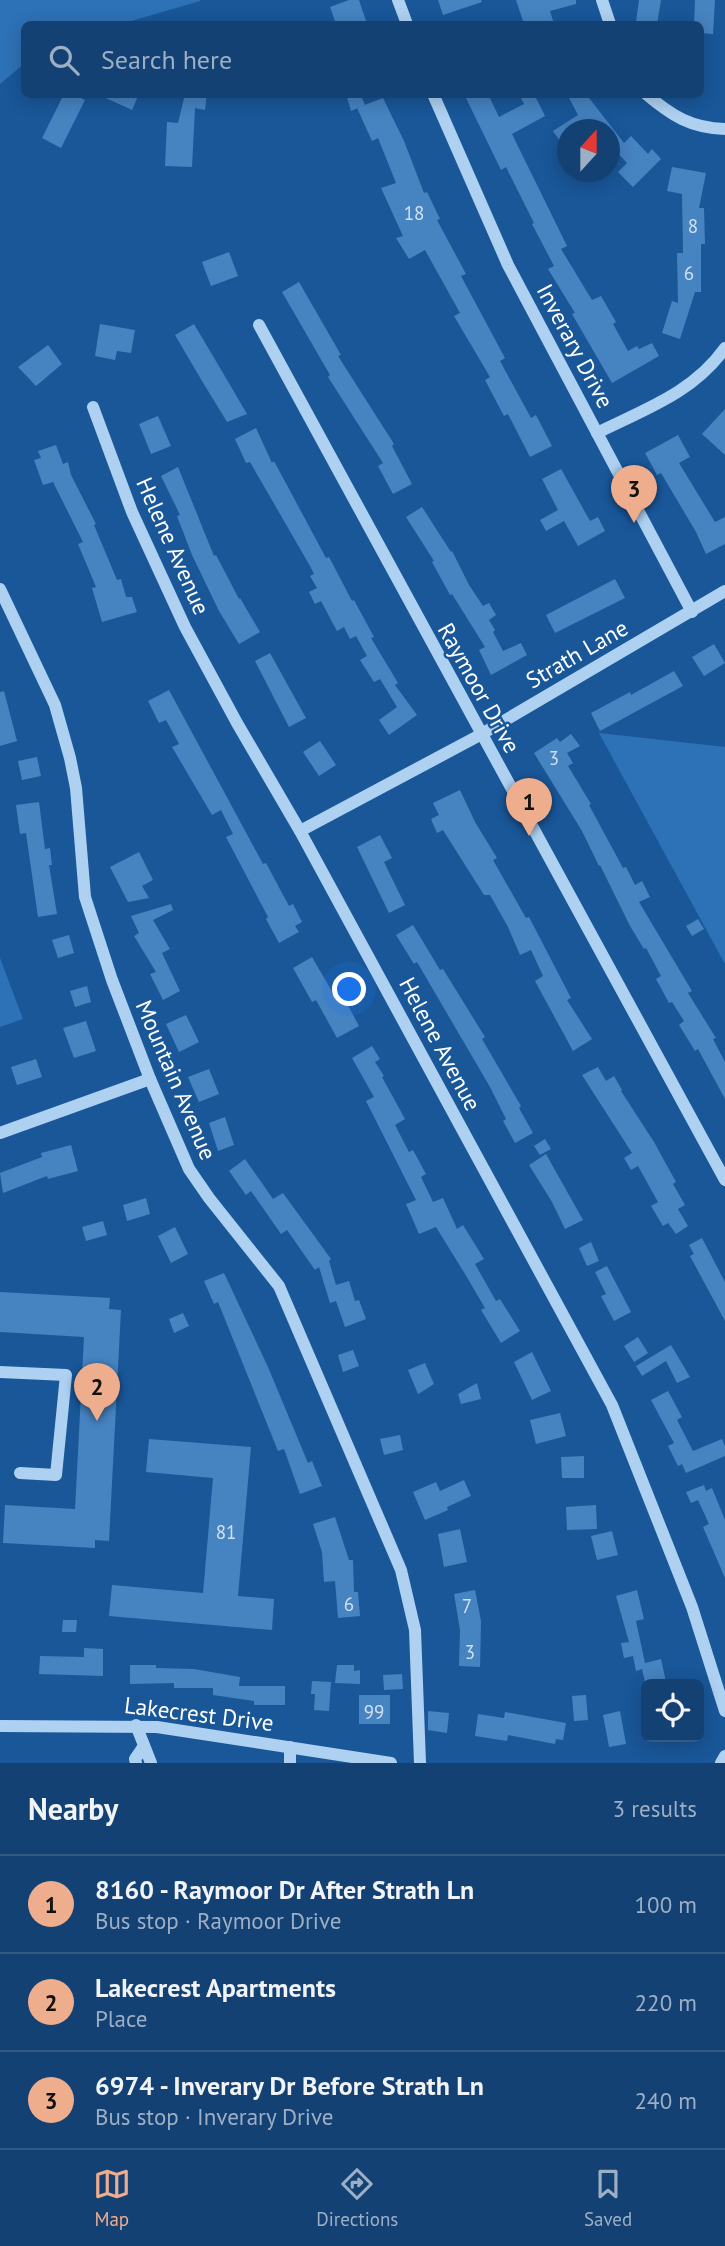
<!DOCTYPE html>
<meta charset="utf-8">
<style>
body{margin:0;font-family:"PT Sans",sans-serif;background:#204c7b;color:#f1f3f6}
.controls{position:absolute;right:21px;bottom:21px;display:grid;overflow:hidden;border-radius:10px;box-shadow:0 4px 18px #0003}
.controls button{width:63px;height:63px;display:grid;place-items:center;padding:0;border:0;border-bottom:2px solid #325a85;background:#134173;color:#f1f3f6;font:35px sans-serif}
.compass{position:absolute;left:557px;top:119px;width:63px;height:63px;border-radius:50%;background:#134173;box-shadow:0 4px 18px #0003;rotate:21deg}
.you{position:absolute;left:350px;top:990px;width:24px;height:24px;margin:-18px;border:5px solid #fff;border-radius:50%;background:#1a73e8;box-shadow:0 0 0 10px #1a73e833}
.badge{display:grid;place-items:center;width:46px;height:46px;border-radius:50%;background:#eead8d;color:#111;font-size:23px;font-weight:700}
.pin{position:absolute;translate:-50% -58px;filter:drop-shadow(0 2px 4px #0008)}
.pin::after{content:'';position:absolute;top:37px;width:24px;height:21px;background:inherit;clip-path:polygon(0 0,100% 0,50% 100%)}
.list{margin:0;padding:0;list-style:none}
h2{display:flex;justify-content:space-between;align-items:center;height:91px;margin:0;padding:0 28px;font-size:30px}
h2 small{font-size:23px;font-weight:400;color:#9dafc4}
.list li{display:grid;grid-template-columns:46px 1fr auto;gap:21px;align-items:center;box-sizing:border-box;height:98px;padding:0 28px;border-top:2px solid #325a85}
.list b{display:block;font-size:26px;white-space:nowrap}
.list p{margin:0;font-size:23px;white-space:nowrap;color:#9dafc4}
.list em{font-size:23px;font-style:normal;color:#9dafc4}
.icon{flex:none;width:38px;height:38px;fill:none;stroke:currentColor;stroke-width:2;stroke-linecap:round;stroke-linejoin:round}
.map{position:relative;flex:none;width:725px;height:1763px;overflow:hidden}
.search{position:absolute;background:#134173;box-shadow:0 4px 18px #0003;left:21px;right:21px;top:21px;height:77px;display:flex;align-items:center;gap:18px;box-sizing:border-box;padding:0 24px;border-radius:10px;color:#9dafc4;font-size:26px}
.sheet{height:385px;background:#134173}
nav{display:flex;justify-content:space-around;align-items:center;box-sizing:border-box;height:98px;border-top:2px solid #325a85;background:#134173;font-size:19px;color:#9dafc4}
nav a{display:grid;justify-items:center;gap:4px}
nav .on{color:#eead8d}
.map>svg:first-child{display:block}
.green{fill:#2d72b6}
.building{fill:#4683c1}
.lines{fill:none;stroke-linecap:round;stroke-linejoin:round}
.minor{stroke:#aed0f1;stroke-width:12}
.labels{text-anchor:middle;stroke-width:5;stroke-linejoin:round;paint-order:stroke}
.number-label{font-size:19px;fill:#d1e0f0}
.street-label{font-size:23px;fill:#fff;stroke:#195799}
</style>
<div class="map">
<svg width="725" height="1763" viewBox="0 0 725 1763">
<rect width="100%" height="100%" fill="#195799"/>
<!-- green -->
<g class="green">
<polygon points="0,0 200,0 200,1 121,24 24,24 24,64 0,84"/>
<polygon points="599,733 725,747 725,964"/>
<polygon points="0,958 23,1019 0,1027"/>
</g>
<!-- building -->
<g class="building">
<polygon points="349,0 359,0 366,21 358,24 336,24 330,7"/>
<polygon points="438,0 481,0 482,2 443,15"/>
<polygon points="516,0 576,0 576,4 550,11 554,24 524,24"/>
<polygon points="639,0 661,0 657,24 636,22"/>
<polygon points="695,0 715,0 713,34 701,33 701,24 694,24"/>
<polygon points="64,94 73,94 85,100 61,148 42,138"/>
<polygon points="97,94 139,94 132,110"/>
<polygon points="185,94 207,94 205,110 195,108 192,167 165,166 167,122 178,123"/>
<polygon points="346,94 360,94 365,105 351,111"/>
<polygon points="464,94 488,94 499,117 524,104 519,94 534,94 545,116 512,134 567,246 561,249 592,300 601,296 616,322 613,324 628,351 637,346 639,349 652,343 659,356 612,383 572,314 575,313 548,269 554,266 532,224 534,223 506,167 501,170"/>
<polygon points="567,94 586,94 624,143 631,136 648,154 652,149 661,159 633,187 618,172 627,163 610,145 610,130 568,130 568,153 553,131 578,115"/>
<polygon points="383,98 404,141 424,193 427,192 440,219 437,220 466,274 461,276 505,358 500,361 531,418 536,415 552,446 530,457 508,414 504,416 485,380 490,377 454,316 460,313 425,250 409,259 396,238 403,236 381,188 396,183 378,138 372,141 357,108"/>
<polygon points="672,167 706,173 699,208 704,208 705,244 701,244 701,292 695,292 680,339 662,333 672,301 678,303 677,253 683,253 682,194 667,191"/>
<polygon points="229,252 238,276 211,286 202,262"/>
<polygon points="299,282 341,355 338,356 394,444 392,446 412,484 393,494 378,466 383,463 328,377 330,375 282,292"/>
<polygon points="100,324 135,330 131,353 117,351 115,360 95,356"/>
<polygon points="194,324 223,373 247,414 227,422 202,381 175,335"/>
<polygon points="48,345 62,364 36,386 18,367"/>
<polygon points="725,409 725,455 702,434"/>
<polygon points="158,416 171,446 151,454 139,424"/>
<polygon points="256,428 272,463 274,461 326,558 329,557 352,601 354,600 374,637 371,638 398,683 395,685 417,715 389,735 379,720 397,707 380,679 374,682 360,660 367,656 356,636 350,639 344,627 337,631 321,601 315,604 309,592 317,588 310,576 314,574 310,566 250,462 246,463 235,439"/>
<polygon points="678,435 690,457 679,463 715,522 725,517 725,544 706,554 696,532 661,473 657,475 645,453"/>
<polygon points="56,445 63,464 68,462 71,475 96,524 94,525 117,580 121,579 126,597 132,597 137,612 102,622 92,588 96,587 78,544 83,542 53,482 43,485 34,460 41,458 38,451"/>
<polygon points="178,467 214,556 216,555 239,599 240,598 260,632 239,644 219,611 192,555 177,516 180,515 161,476"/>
<polygon points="561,469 590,521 598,517 605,531 578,546 564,521 546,531 540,520 558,510 542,479"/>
<polygon points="422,507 451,552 452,551 469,585 483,606 489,603 496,615 489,620 495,630 493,632 503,651 521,643 527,655 491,675 479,650 485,647 452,594 450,595 432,562 434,561 406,517"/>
<polygon points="615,579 625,598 555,633 546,615"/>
<polygon points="714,644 725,663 704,676 692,657"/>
<polygon points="270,653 306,718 289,727 255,661"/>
<polygon points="674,671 683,686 600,731 591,713 630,692 631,695"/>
<polygon points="169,690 263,864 266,863 289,906 293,904 302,922 295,926 299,932 279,943 266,919 268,917 226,837 233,834 221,810 212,815 172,747 179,744 166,720 159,723 148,701"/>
<polygon points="4,691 17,741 0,746 0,692"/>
<polygon points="571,734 580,746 567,753 573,763 568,766 591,804 589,805 623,868 626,867 635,885 642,881 650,897 639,902 692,991 688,993 716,1038 713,1039 725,1062 725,1099 698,1049 695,1051 679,1025 684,1021 672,1002 669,1003 656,979 661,976 646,948 644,949 630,926 600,865 599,866 582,831 534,753 557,738 560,742"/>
<polygon points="320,741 336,765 319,776 303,752"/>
<polygon points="37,757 41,776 22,780 18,761"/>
<polygon points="460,790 475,822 497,858 493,860 526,918 529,917 571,998 567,1000 592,1039 573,1051 535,981 543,976 531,950 520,955 508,927 490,895 484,895 443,830 437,833 431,819 439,815 433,803"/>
<polygon points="39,802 45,849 50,848 52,865 49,865 57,914 38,917 26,833 20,834 16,805"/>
<polygon points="380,835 392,858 384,862 405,905 389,913 357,847"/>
<polygon points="139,852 153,880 142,886 149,898 128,902 110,867"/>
<polygon points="171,904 173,910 153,920 170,949 162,953 180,991 163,1000 150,974 156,972 134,936 139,933 131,916"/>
<polygon points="698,919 704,929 692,936 686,926"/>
<polygon points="413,925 440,970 443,969 485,1037 482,1039 521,1106 519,1108 533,1133 515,1143 503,1121 506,1119 490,1087 417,962 414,964 396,935"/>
<polygon points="69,935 74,953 58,958 52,940"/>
<polygon points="312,957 337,1000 343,996 359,1026 337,1038 316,1000 312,1002 293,968"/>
<polygon points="87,986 91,1002 75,1007 70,991"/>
<polygon points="186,1015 199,1042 179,1052 166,1024"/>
<polygon points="86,1021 96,1051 74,1058 63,1028"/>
<polygon points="372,1046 380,1059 375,1062 384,1076 382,1077 405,1119 395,1125 409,1152 413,1150 426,1174 421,1177 433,1202 443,1198 457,1229 463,1225 484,1259 475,1264 496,1301 500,1299 520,1331 501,1343 481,1310 485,1308 465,1274 436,1227 419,1234 406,1204 416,1200 366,1101 374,1097 352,1058"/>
<polygon points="36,1059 42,1077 17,1085 11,1067"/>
<polygon points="598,1067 606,1081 614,1076 622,1090 621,1091 654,1142 676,1182 673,1184 685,1205 678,1209 688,1226 676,1234 668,1223 663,1226 651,1206 658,1202 638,1166 631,1170 624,1158 632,1153 582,1075"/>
<polygon points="209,1069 219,1094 199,1102 188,1077"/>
<polygon points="225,1117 234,1145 218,1151 209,1123"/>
<polygon points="545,1139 551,1149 540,1155 534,1146"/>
<polygon points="71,1145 78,1171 48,1179 47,1176 3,1193 0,1173 42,1157 41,1153"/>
<polygon points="546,1154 583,1220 565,1229 552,1202 529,1165"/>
<polygon points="245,1159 273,1199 283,1193 331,1259 329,1261 336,1285 349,1281 355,1301 359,1300 366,1319 345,1327 336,1301 330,1303 319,1267 315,1270 287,1230 281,1234 251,1191 246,1195 229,1171"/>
<polygon points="146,1198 150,1214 127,1221 123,1205"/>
<polygon points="103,1221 107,1235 86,1241 82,1227"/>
<polygon points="175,1227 188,1254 171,1263 158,1236"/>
<polygon points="702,1238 725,1282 725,1321 690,1256 694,1254 689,1245"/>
<polygon points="591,1242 599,1261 587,1266 579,1248"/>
<polygon points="607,1266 631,1312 614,1321 601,1296 606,1294 595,1272"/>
<polygon points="224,1273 268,1367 308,1463 312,1461 322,1486 300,1494 284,1449 278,1451 218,1302 214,1304 204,1281"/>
<polygon points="0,1292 110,1298 109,1309 121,1310 109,1541 95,1540 95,1548 3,1543 5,1505 75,1509 84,1337 0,1332"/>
<polygon points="183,1313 189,1326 174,1333 169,1319"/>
<polygon points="638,1337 648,1353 634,1362 624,1346"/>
<polygon points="671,1345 690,1377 677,1383 666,1361 642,1376 636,1366"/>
<polygon points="353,1350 359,1366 343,1372 338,1355"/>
<polygon points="532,1352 551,1391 532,1400 514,1362"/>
<polygon points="425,1363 434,1384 418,1394 408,1370"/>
<polygon points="477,1383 481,1399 461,1404 458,1394"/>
<polygon points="668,1391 682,1417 677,1420 693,1451 722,1439 725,1446 725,1456 686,1473 682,1464 678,1466 668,1446 674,1443 651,1400"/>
<polygon points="560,1413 566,1436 536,1444 530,1420"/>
<polygon points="400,1435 403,1450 384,1455 380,1439"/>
<polygon points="149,1439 251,1447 238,1596 274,1599 272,1630 109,1616 112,1585 203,1593 213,1478 146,1472"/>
<polygon points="584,1456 584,1478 562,1478 561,1457"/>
<polygon points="464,1480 471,1496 447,1507 448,1510 425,1520 413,1492 436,1482 440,1491"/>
<polygon points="704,1485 706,1491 712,1488 725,1520 725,1578 703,1527 709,1524 698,1500 691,1503 686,1492"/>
<polygon points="596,1505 597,1529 567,1530 566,1507"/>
<polygon points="335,1517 349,1560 353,1560 354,1592 358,1592 360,1616 338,1618 335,1581 324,1582 322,1552 313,1524"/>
<polygon points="460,1529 467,1562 444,1567 438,1534"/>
<polygon points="612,1531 618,1555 597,1560 591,1536"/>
<polygon points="475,1590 481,1621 480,1667 459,1666 460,1630 454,1594"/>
<polygon points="637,1590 644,1619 636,1621 645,1663 661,1659 666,1682 646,1686 642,1669 636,1671 633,1656 624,1658 621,1643 629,1642 616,1596"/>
<polygon points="63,1620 77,1620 76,1632 62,1632"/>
<polygon points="84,1648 103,1649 103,1676 39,1674 40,1656 84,1657"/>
<polygon points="130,1665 156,1665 156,1668 194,1669 240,1677 239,1686 285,1686 285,1705 254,1705 254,1701 213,1695 213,1688 174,1688 174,1683 130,1684"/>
<polygon points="337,1665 354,1665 354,1671 360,1670 360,1684 335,1683"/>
<polygon points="402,1674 403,1689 384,1690 383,1675"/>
<polygon points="312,1681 331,1682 329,1711 314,1710 315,1694 311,1694"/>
<rect x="359" y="1695" width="31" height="29"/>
<polygon points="586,1695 588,1720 574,1721 572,1696"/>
<polygon points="428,1711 449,1713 447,1733 428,1730"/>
<polygon points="620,1711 626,1744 609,1747 603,1715"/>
<polygon points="505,1712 566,1723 563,1740 556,1739 555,1744 508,1735 507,1741 475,1736 478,1714 504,1718"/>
</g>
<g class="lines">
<!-- minor -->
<g class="minor">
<polyline points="398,0 407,24"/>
<polyline points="602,0 610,24"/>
<polyline points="433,94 508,265 692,612"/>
<path d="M646,94C672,116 691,128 725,129"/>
<polyline points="259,325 725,1180"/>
<polyline points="93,407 132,512 185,627 237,723 300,831 612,1405 692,1607 725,1711"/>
<path d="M597,433C645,409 693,393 725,348"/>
<polyline points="0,589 55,705 70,758 76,788 85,897 112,980 150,1079 189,1169 209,1198 279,1286 401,1570 415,1630 420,1763"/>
<polyline points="300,831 480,735 725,591"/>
<polyline points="0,1133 150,1079"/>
<polyline points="0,1372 66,1375 56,1475 20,1473"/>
<polyline points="136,1725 151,1763"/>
<polyline points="0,1726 157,1727 391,1763"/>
<polyline points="136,1763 135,1759 144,1746"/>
<polyline points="290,1763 290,1747"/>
<polyline points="721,1763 725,1756"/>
</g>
</g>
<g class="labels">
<!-- number labels -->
<g class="number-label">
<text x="414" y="220">18</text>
<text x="693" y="233">8</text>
<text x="689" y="280">6</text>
<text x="554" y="765">3</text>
<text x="226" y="1539">81</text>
<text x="349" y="1611">6</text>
<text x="467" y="1613">7</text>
<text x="470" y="1659">3</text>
<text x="374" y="1719">99</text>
</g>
<!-- street labels -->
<g class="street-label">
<text transform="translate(575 346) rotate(62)" y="8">Inverary Drive</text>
<text transform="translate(173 546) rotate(66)" y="8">Helene Avenue</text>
<text transform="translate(577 654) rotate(-30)" y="8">Strath Lane</text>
<text transform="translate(479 688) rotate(61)" y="8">Raymoor Drive</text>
<text transform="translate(440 1044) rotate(62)" y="8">Helene Avenue</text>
<text transform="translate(176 1080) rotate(67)" y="8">Mountain Avenue</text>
<text transform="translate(199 1714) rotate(7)" y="8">Lakecrest Drive</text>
</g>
</g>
</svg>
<div class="controls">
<button><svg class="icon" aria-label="locate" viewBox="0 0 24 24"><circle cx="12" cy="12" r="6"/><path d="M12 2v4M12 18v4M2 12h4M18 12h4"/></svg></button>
</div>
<svg class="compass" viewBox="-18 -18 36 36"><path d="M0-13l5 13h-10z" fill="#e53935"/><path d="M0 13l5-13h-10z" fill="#9dafc4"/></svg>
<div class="you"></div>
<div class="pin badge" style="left:529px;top:836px">1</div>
<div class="pin badge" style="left:97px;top:1421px">2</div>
<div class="pin badge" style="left:634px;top:523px">3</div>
<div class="search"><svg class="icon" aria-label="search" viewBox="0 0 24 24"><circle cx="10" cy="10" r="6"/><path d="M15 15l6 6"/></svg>Search here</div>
</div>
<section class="sheet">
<h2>Nearby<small>3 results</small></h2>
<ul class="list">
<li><span class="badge">1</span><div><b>8160 - Raymoor Dr After Strath Ln</b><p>Bus stop · Raymoor Drive</p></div><em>100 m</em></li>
<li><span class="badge">2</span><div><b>Lakecrest Apartments</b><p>Place</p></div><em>220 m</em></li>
<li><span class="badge">3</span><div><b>6974 - Inverary Dr Before Strath Ln</b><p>Bus stop · Inverary Drive</p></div><em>240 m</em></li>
</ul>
</section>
<nav>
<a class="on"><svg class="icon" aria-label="map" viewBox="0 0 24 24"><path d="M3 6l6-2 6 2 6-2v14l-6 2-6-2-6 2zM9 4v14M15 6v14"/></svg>Map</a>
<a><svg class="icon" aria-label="directions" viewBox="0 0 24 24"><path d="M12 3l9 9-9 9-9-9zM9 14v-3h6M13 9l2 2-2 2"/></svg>Directions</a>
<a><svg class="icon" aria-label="saved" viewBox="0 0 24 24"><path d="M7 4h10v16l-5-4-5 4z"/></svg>Saved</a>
</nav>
